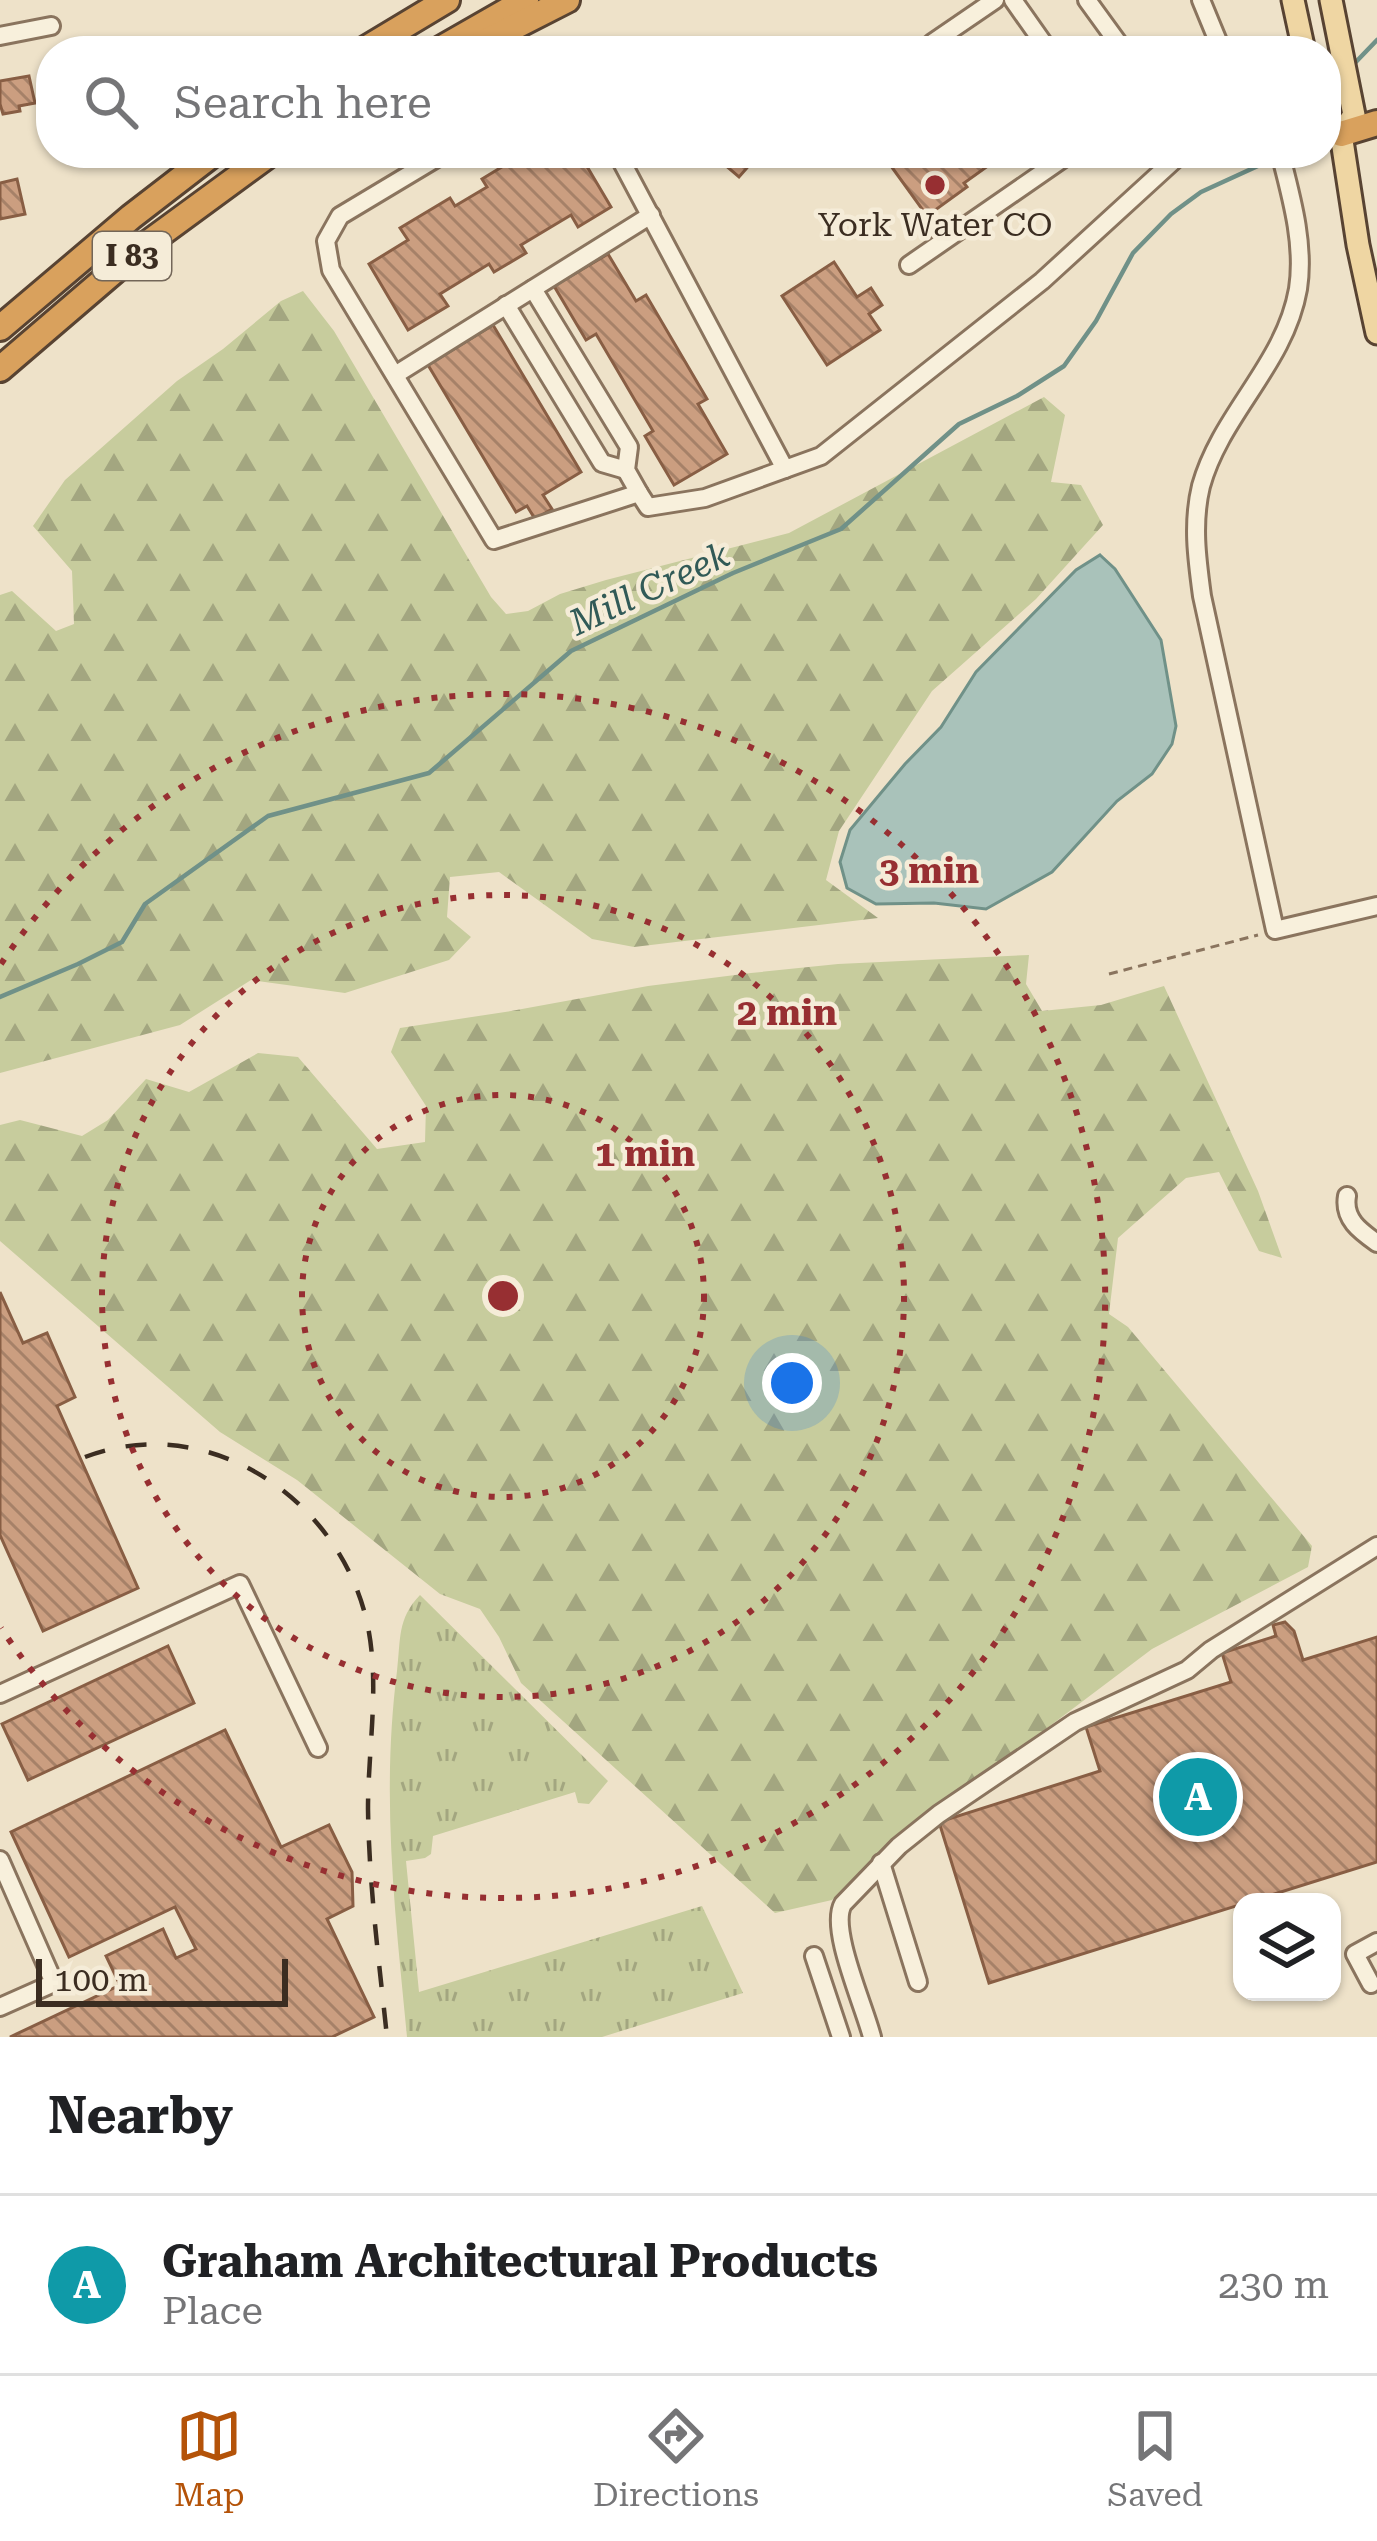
<!DOCTYPE html>
<style>
body{margin:0;font-family:"Roboto Serif",serif;background:#f2f2f2;color:#202124}
.controls{position:absolute;right:36px;bottom:36px;display:grid;overflow:hidden;border-radius:24px;box-shadow:0 3px 9px #0004}
.controls button{width:108px;height:108px;display:grid;place-items:center;padding:0;border:0;border-bottom:3px solid #e0e0e0;background:#fff;color:#202124;font:60px sans-serif}
.scale{position:absolute;left:36px;bottom:30px;width:252px;box-sizing:border-box;padding-left:12px;border:6px solid #3b2d21;border-top:0;font-size:33px;line-height:42px;white-space:nowrap;color:#3b2d21;-webkit-text-stroke:9px #f5ecd8;paint-order:stroke}
.you{position:absolute;left:792px;top:1383px;width:42px;height:42px;margin:-30px;border:9px solid #fff;border-radius:50%;background:#1a73e8;box-shadow:0 0 0 18px #1a73e833}
.badge{display:grid;place-items:center;width:78px;height:78px;border-radius:50%;background:#b45309;color:#fff;font-size:39px;font-weight:700}
.pin{position:absolute;translate:-50% -50%;border:6px solid #fff;box-shadow:0 3px 12px #0006}
.list{margin:0;padding:0;list-style:none}
h2{display:flex;justify-content:space-between;align-items:center;height:156px;margin:0;padding:0 48px;font-size:51px}
h2 small{font-size:39px;font-weight:400;color:#757577}
.list li{display:grid;grid-template-columns:78px 1fr auto;gap:36px;align-items:center;box-sizing:border-box;height:180px;padding:0 48px;border-top:3px solid #e0e0e0}
.list b{display:block;font-size:45px;white-space:nowrap}
.list p{margin:0;font-size:39px;white-space:nowrap;color:#757577}
.list em{font-size:39px;font-style:normal;color:#757577}
.icon{flex:none;width:66px;height:66px;fill:none;stroke:currentColor;stroke-width:2;stroke-linecap:round;stroke-linejoin:round}
.map{position:relative;flex:none;width:1377px;height:2037px;overflow:hidden}
.search{position:absolute;background:#fff;box-shadow:0 3px 9px #0004;left:36px;right:36px;top:36px;height:132px;display:flex;align-items:center;gap:30px;box-sizing:border-box;padding:0 42px;border-radius:48px;color:#757577;font-size:45px}
.sheet{height:336px;background:#fff}
nav{display:flex;justify-content:space-around;align-items:center;box-sizing:border-box;height:168px;border-top:3px solid #e0e0e0;background:#fff;font-size:33px;color:#757577}
nav a{display:grid;justify-items:center;gap:6px}
nav .on{color:#b45309}
.map>svg:first-child{display:block}
.grass{fill:url(#grass-tufts)}
.forest{fill:url(#forest-firs)}
.water{fill:#a9c2ba;stroke:#709188;stroke-width:3}
.lines{fill:none;stroke-linecap:round;stroke-linejoin:round}
.stream{stroke:#709188;stroke-width:4.5}
.building{fill:url(#building-back-hatch);stroke:#885e44;stroke-width:3}
.minor-casing{stroke:#8a745e;stroke-width:22}
.major-casing{stroke:#584332;stroke-width:27}
.highway-casing{stroke:#584332;stroke-width:30}
.path{stroke:#8a745e;stroke-width:3;stroke-dasharray:9 6;stroke-linecap:butt}
.minor{stroke:#f8f0dc;stroke-width:16}
.major{stroke:#efd6a3;stroke-width:21}
.highway{stroke:#d9a15d;stroke-width:24}
.rail{stroke:#3b2d21;stroke-width:4.5;stroke-dasharray:21 21;stroke-linecap:butt}
.ring{fill:none;stroke:#972f32;stroke-width:6;stroke-dasharray:6 12}
.poi-dot{fill:#972f32;stroke:#f5ecd8;stroke-width:4.5}
.labels{text-anchor:middle;stroke-width:9;stroke-linejoin:round;paint-order:stroke}
.shield{fill:#f5ecd8;stroke:#736658;stroke-width:3}
.shield-label{font-size:30px;font-weight:bold;fill:#3b2d21}
.poi-label{font-size:33px;fill:#3b2d21;stroke:#f5ecd8}
.water-label{font-size:36px;font-style:italic;fill:#315a57;stroke:#f5ecd8}
.centre{fill:#972f32;stroke:#f5ecd8;stroke-width:6}
.ring-label{font-size:36px;text-anchor:middle;font-weight:bold;fill:#972f32;stroke:#f5ecd8;stroke-width:9;stroke-linejoin:round;paint-order:stroke}
</style>
<div class="map">
<svg width="1377" height="2037" viewBox="0 0 1377 2037">
<defs>
<pattern id="grass-tufts" width="24" height="20" patternUnits="userSpaceOnUse" patternTransform="scale(3)"><rect width="24" height="20" fill="#c7cc9d"/><path d="M3 7l-1-3M5 7V3M7 7l1-3M15 17l-1-3M17 17v-4M19 17l1-3" fill="none" stroke="#a3a680"/></pattern>
<pattern id="forest-firs" width="22" height="20" patternUnits="userSpaceOnUse" patternTransform="scale(3)"><rect width="22" height="20" fill="#c7cc9d"/><path d="M5 1l3.5 6h-7zM16 11l3.5 6h-7z" fill="#a3a680"/></pattern>
<pattern id="building-back-hatch" width="6" height="6" patternUnits="userSpaceOnUse" patternTransform="scale(3)"><rect width="6" height="6" fill="#cb9e80"/><path d="M-1 5l2 2M0 0l6 6M5-1l2 2" fill="none" stroke="#a68168"/></pattern>
</defs>
<rect width="100%" height="100%" fill="#eee2c9"/>
<!-- grass -->
<path class="grass" d="M420,1595L608,1781L589,1804L578,1803L575,1792L433,1836L431,1854L425,1858L406,1861L419,1992L702,1906L743,1993L602,2037H407C395,1911 381,1798 397,1671C401,1639 397,1619 420,1595Z"/>
<!-- forest -->
<g class="forest">
<polygon points="303,291 334,331 491,597 506,614 528,611 560,594 606,580 789,533 1044,397 1065,415 1051,482 1081,485 1103,525 1036,599 932,691 839,831 826,880 878,918 634,947 592,939 499,872 450,877 447,917 471,937 449,960 345,993 251,980 180,1025 0,1073 0,595 12,591 56,631 74,624 72,571 33,526 65,480 177,381 223,349 281,301"/>
<polygon points="1029,955 1026,984 1042,1011 1101,1005 1164,986 1258,1191 1282,1258 1259,1251 1219,1172 1186,1178 1118,1238 1109,1314 1128,1327 1312,1546 1308,1567 1152,1649 871,1861 832,1900 775,1913 521,1683 499,1637 480,1609 440,1594 297,1480 220,1432 0,1241 0,1125 20,1120 82,1136 108,1120 146,1079 189,1092 258,1053 298,1057 377,1149 425,1142 426,1106 391,1052 400,1028 511,1011 648,986 751,973 838,964"/>
</g>
<!-- water -->
<polygon class="water" points="1100,555 1115,569 1161,640 1176,726 1172,744 1152,774 1117,801 1052,872 986,909 934,903 876,904 847,888 840,862 850,830 905,764 941,727 976,672 1076,570"/>
<g class="lines">
<!-- stream -->
<g class="stream">
<polyline points="1352,66 1377,40"/>
<polyline points="1326,94 1340,79"/>
<polyline points="0,997 78,964 122,942 145,904 268,816 429,773 571,651 733,573 841,529 959,424 1017,396 1064,366 1096,321 1133,253 1171,214 1201,192 1260,165 1271,153"/>
</g>
</g>
<!-- building -->
<g class="building">
<polygon points="29,76 35,103 19,106 20,111 3,114 0,104 0,81"/>
<polygon points="525,153 535,153 540,162 555,153 579,153 611,207 578,227 571,215 521,245 526,253 494,272 489,264 440,294 448,306 408,330 369,264 408,240 400,228 450,198 455,206 487,187 482,179"/>
<polygon points="711,153 760,153 739,177"/>
<polygon points="909,153 1006,153 964,183 967,187 927,216 891,166"/>
<polygon points="17,179 25,214 0,219 0,183"/>
<polygon points="608,254 636,301 646,295 707,399 698,404 727,454 674,485 645,436 653,431 596,334 586,340 554,286"/>
<polygon points="834,262 857,297 871,288 882,305 869,314 880,330 827,365 782,296"/>
<polygon points="493,325 581,472 543,495 552,509 535,519 527,506 516,512 428,365"/>
<polygon points="0,1292 23,1343 47,1333 75,1397 57,1406 138,1588 43,1631 0,1535"/>
<polygon points="1285,1622 1294,1631 1303,1660 1377,1637 1377,1862 989,1983 939,1822 1100,1771 1086,1727 1231,1682 1222,1653 1276,1636 1273,1625"/>
<polygon points="168,1646 194,1703 28,1780 2,1724"/>
<polygon points="225,1730 281,1847 329,1825 352,1872 353,1906 327,1919 374,2017 332,2037 10,2037 120,1985 106,1956 163,1929 176,1958 196,1949 175,1907 69,1957 11,1832"/>
</g>
<g class="lines">
<!-- minor casing -->
<g class="minor-casing">
<g id="minor">
<polyline points="1013,0 1049,51"/>
<polyline points="1087,0 1124,51"/>
<polyline points="1201,0 1222,51"/>
<polyline points="0,36 51,26"/>
<polyline points="932,43 995,0"/>
<polyline points="445,153 340,216 326,241 331,270 494,540 639,493 648,507 705,498 821,456 1042,281 1182,153"/>
<polyline points="617,153 785,469"/>
<path d="M1280,153C1291,196 1305,244 1298,289C1285,364 1221,414 1201,486C1192,523 1197,559 1202,596L1275,930L1377,906"/>
<polyline points="909,265 1071,153"/>
<polyline points="533,289 629,447 626,470 639,493"/>
<polyline points="506,305 602,463 626,470"/>
<polyline points="395,375 651,215"/>
<path d="M1347,1196C1343,1219 1360,1231 1377,1243"/>
<polyline points="0,1694 240,1584 318,1748"/>
<polyline points="0,1860 54,1983 0,2007"/>
<polyline points="881,1863 918,1982"/>
<polyline points="814,1956 841,2037"/>
<polyline points="1371,1984 1355,1954 1377,1942"/>
<path d="M872,2037C864,2005 829,1929 843,1904L899,1846L939,1814L1075,1722L1187,1670L1211,1650L1377,1546"/>
</g>
</g>
<!-- major casing -->
<g class="major-casing">
<g id="major">
<polyline points="1293,0 1304,51"/>
<polyline points="1331,0 1354,115 1341,134 1358,245 1377,333"/>
</g>
</g>
<!-- highway casing -->
<g class="highway-casing">
<g id="highway">
<polyline points="362,51 447,0"/>
<polyline points="437,51 526,0"/>
<polyline points="467,51 567,0"/>
<polyline points="1341,134 1377,123"/>
<polyline points="0,328 131,217 214,153"/>
<polyline points="0,369 140,249 271,153"/>
</g>
</g>
<!-- path -->
<polyline class="path" points="1109,974 1258,935"/>
<!-- minor -->
<use href="#minor" class="minor"/>
<!-- major -->
<use href="#major" class="major"/>
<!-- highway -->
<use href="#highway" class="highway"/>
<!-- rail -->
<path class="rail" d="M85,1457C206,1411 336,1496 366,1618C381,1680 368,1746 368,1809C369,1885 379,1961 387,2037"/>
</g>
<!-- distance rings -->
<g class="ring">
<circle cx="503" cy="1296" r="201"/>
<circle cx="503" cy="1296" r="401"/>
<path d="M1 964A602 602 0 1 1 1 1628"/>
</g>
<!-- markers -->
<circle class="poi-dot" cx="935" cy="185" r="12"/>
<g class="labels">
<!-- shield labels -->
<rect class="shield" x="93" y="232" width="78" height="48" rx="9"/>
<g class="shield-label">
<text x="132" y="266">I 83</text>
</g>
<!-- poi labels -->
<g class="poi-label">
<text x="935" y="236">York Water CO</text>
</g>
<!-- water labels -->
<g class="water-label">
<text transform="translate(649 588) rotate(-25)" y="13">Mill Creek</text>
</g>
</g>
<circle cx="503" cy="1296" r="18" class="centre"/>
<g class="ring-label">
<text x="929" y="883">3 min</text>
<text x="787" y="1025">2 min</text>
<text x="645" y="1166">1 min</text>
</g>
</svg>
<div class="controls">
<button><svg class="icon" aria-label="layers" viewBox="0 0 24 24"><path d="M12 4l9 5-9 5-9-5zM3 14l9 5 9-5"/></svg></button>
</div>
<div class="scale">100 m</div>
<div class="you"></div>
<div class="pin badge" style="left:1198px;top:1797px;background:#0f9aa8">A</div>
<div class="search"><svg class="icon" aria-label="search" viewBox="0 0 24 24"><circle cx="10" cy="10" r="6"/><path d="M15 15l6 6"/></svg>Search here</div>
</div>
<section class="sheet">
<h2>Nearby<small></small></h2>
<ul class="list">
<li><span class="badge" style="background:#0f9aa8">A</span><div><b>Graham Architectural Products</b><p>Place</p></div><em>230 m</em></li>
</ul>
</section>
<nav>
<a class="on"><svg class="icon" aria-label="map" viewBox="0 0 24 24"><path d="M3 6l6-2 6 2 6-2v14l-6 2-6-2-6 2zM9 4v14M15 6v14"/></svg>Map</a>
<a><svg class="icon" aria-label="directions" viewBox="0 0 24 24"><path d="M12 3l9 9-9 9-9-9zM9 14v-3h6M13 9l2 2-2 2"/></svg>Directions</a>
<a><svg class="icon" aria-label="saved" viewBox="0 0 24 24"><path d="M7 4h10v16l-5-4-5 4z"/></svg>Saved</a>
</nav>
